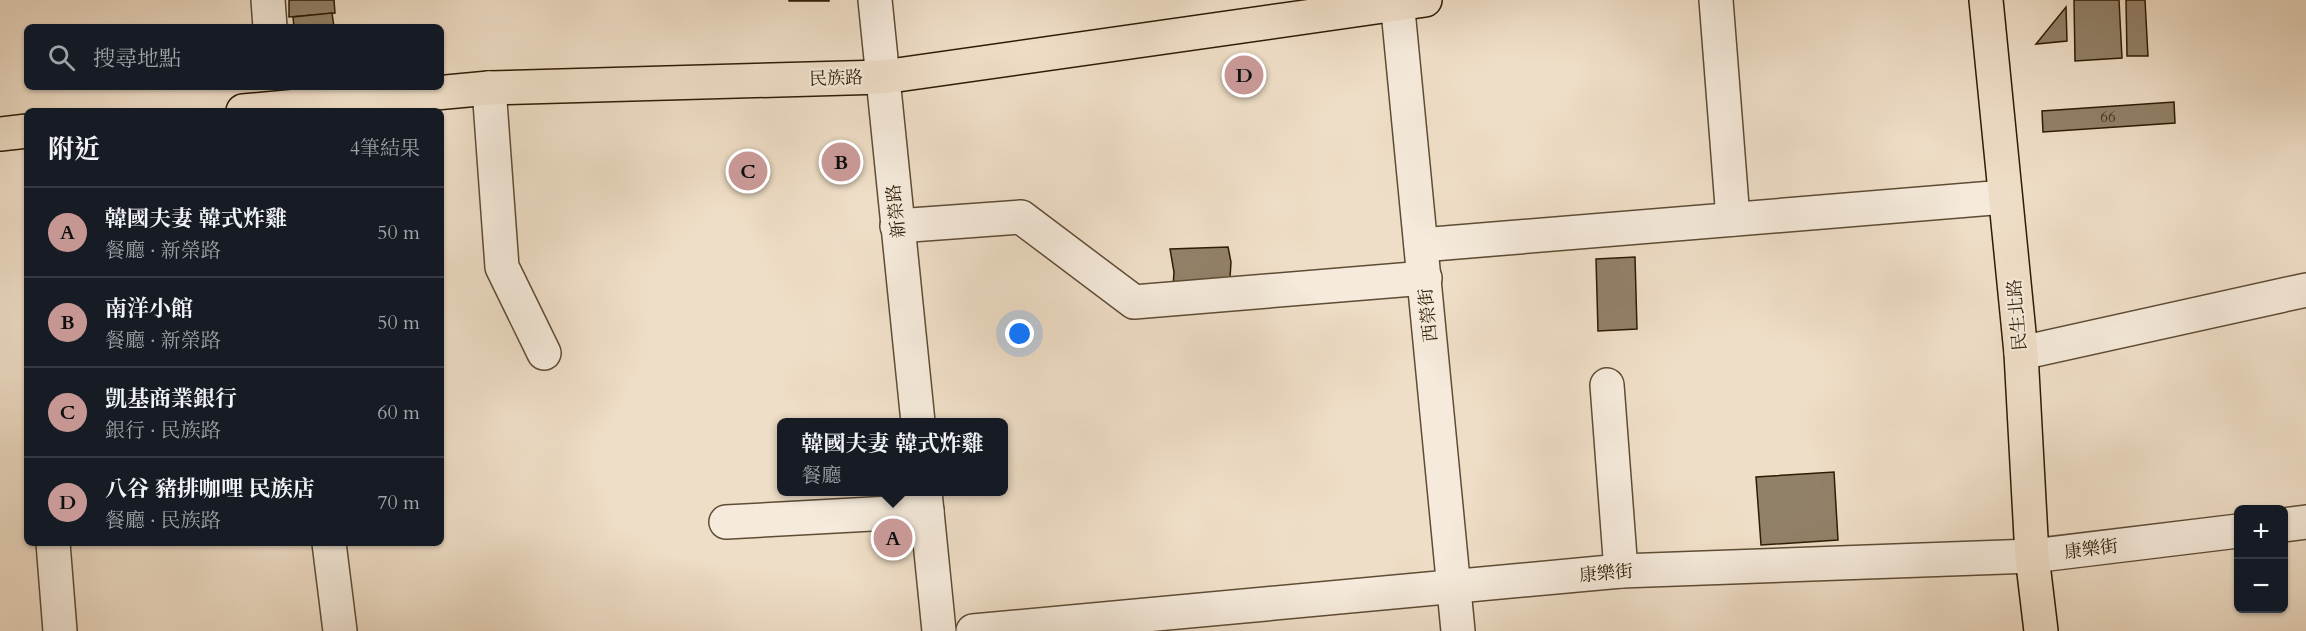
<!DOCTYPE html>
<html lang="zh-TW">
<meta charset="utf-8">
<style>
body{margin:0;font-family:Cardo,"Noto Serif TC",serif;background:#242831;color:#f1f3f6}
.controls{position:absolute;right:18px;bottom:18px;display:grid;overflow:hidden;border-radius:9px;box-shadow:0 2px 4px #0004}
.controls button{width:54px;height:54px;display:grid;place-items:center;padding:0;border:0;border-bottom:2px solid #363941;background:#171b24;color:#f1f3f6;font:30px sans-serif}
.you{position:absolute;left:1020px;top:334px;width:21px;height:21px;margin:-15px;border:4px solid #fff;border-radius:50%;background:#1a73e8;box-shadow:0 0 0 9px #1a73e833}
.badge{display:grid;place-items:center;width:39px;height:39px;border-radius:50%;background:#c59692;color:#111;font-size:20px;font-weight:700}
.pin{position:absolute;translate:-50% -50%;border:3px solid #fff;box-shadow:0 2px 6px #0006}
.popup{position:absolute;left:777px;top:418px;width:231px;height:78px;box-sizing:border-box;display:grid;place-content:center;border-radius:9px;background:#171b24;filter:drop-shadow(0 2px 4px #0005);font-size:20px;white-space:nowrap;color:#9ea1a6}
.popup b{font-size:22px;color:#f1f3f6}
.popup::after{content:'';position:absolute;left:50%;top:100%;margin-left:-12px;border:12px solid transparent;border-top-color:#171b24}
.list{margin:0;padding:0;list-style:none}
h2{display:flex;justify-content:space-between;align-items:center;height:78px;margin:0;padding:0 24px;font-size:26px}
h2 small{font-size:20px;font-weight:400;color:#9ea1a6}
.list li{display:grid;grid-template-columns:39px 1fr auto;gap:18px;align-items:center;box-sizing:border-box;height:90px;padding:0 24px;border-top:2px solid #363941}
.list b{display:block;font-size:22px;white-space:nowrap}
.list p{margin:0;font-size:20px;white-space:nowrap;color:#9ea1a6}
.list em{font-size:20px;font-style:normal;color:#9ea1a6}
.icon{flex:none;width:33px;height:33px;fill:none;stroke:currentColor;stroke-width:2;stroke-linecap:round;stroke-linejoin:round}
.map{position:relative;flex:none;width:2306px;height:631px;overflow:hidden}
.search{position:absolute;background:#171b24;box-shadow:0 2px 4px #0004;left:24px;top:24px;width:420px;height:66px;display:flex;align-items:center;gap:15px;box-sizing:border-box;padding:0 21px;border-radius:9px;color:#9ea1a6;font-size:22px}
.panel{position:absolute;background:#171b24;box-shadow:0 2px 4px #0004;left:24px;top:108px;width:420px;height:438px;border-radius:9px}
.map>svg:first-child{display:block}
.building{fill:#928169;stroke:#2d1c03;stroke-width:1.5}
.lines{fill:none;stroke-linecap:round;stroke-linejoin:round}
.minor-casing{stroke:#5e4c34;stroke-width:36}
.major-casing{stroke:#2d1c03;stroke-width:36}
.minor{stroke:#f5eadb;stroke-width:33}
.major{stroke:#efdec7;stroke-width:33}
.labels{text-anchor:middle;stroke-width:4.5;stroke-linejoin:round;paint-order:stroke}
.number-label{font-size:15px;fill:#46351c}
.street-label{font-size:18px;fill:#2d1c03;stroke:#f5eadb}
</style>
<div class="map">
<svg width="2306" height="631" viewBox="0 0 2306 631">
<rect width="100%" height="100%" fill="#efdec7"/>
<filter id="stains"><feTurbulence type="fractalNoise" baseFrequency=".00333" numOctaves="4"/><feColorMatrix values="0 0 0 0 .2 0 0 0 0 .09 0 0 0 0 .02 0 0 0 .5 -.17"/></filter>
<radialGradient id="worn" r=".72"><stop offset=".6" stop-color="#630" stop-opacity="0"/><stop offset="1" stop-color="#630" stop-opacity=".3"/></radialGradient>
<!-- building -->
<g class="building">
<polygon points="289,0 334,0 335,13 289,17"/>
<rect x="789" y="0" width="40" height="1"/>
<polygon points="2074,0 2119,0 2122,58 2075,61"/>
<polygon points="2126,0 2145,0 2148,56 2127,56"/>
<polygon points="2066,7 2067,41 2036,44"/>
<polygon points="332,13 334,27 294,27 293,17"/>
<polygon points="2174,102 2175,123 2043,132 2042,111"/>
<polygon points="1228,247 1231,262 1229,294 1173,287 1174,272 1170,249"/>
<polygon points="1635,257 1637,329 1598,331 1596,259"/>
<polygon points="1834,472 1838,540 1761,545 1756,477"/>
</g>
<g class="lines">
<!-- minor casing -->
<g class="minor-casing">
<g id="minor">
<polyline points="268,0 270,27"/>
<polyline points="875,0 918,422"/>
<polyline points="1397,0 1458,631"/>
<polyline points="1716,0 1733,219"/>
<polyline points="489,88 502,267 544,353"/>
<polyline points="897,226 1021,217 1134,302 1425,278"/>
<polyline points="1421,245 2005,197"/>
<polyline points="2021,353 2306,290"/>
<polyline points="1607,385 1621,571"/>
<polyline points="925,492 939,631"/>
<polyline points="726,522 927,511"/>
<polyline points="2284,525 2306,522"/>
<polyline points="53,543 60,631"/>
<polyline points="329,543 340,631"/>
<polyline points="973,631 1621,571 2032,556 2238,531"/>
</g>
</g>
<!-- major casing -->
<g class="major-casing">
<g id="major">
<polyline points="1986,0 2021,353 2032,556 2041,631"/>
<polyline points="243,111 489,88 883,77 1425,0"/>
<polyline points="0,134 27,131"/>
</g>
</g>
<!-- minor -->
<use href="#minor" class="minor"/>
<!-- major -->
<use href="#major" class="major"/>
</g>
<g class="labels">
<!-- number labels -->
<g class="number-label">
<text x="2108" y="122">66</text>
</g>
<!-- street labels -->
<g class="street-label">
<text transform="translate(836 78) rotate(-2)" y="6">民族路</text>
<text transform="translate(896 211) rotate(-96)" y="6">新榮路</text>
<text transform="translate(1428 315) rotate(-96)" y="6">西榮街</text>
<text transform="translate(2017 315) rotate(-95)" y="6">民生北路</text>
<text transform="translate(2091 549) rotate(-7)" y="6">康樂街</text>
<text transform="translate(1606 573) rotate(-5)" y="6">康樂街</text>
</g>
</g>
<rect width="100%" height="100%" filter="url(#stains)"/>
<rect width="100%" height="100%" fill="url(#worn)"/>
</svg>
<div class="controls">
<button>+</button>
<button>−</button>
</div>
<div class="you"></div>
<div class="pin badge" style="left:893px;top:538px">A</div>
<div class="popup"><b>韓國夫妻 韓式炸雞</b>餐廳</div>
<div class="pin badge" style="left:841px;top:162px">B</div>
<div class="pin badge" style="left:748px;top:171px">C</div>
<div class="pin badge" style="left:1244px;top:75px">D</div>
<div class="search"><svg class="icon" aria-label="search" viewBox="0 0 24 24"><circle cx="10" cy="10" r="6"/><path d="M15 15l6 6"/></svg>搜尋地點</div>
<section class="panel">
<h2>附近<small>4筆結果</small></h2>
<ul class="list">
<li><span class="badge">A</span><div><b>韓國夫妻 韓式炸雞</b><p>餐廳 · 新榮路</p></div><em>50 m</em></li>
<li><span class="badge">B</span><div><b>南洋小館</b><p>餐廳 · 新榮路</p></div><em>50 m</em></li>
<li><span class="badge">C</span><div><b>凱基商業銀行</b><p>銀行 · 民族路</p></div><em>60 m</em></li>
<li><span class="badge">D</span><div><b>八谷 豬排咖哩 民族店</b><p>餐廳 · 民族路</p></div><em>70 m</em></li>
</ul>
</section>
</div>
